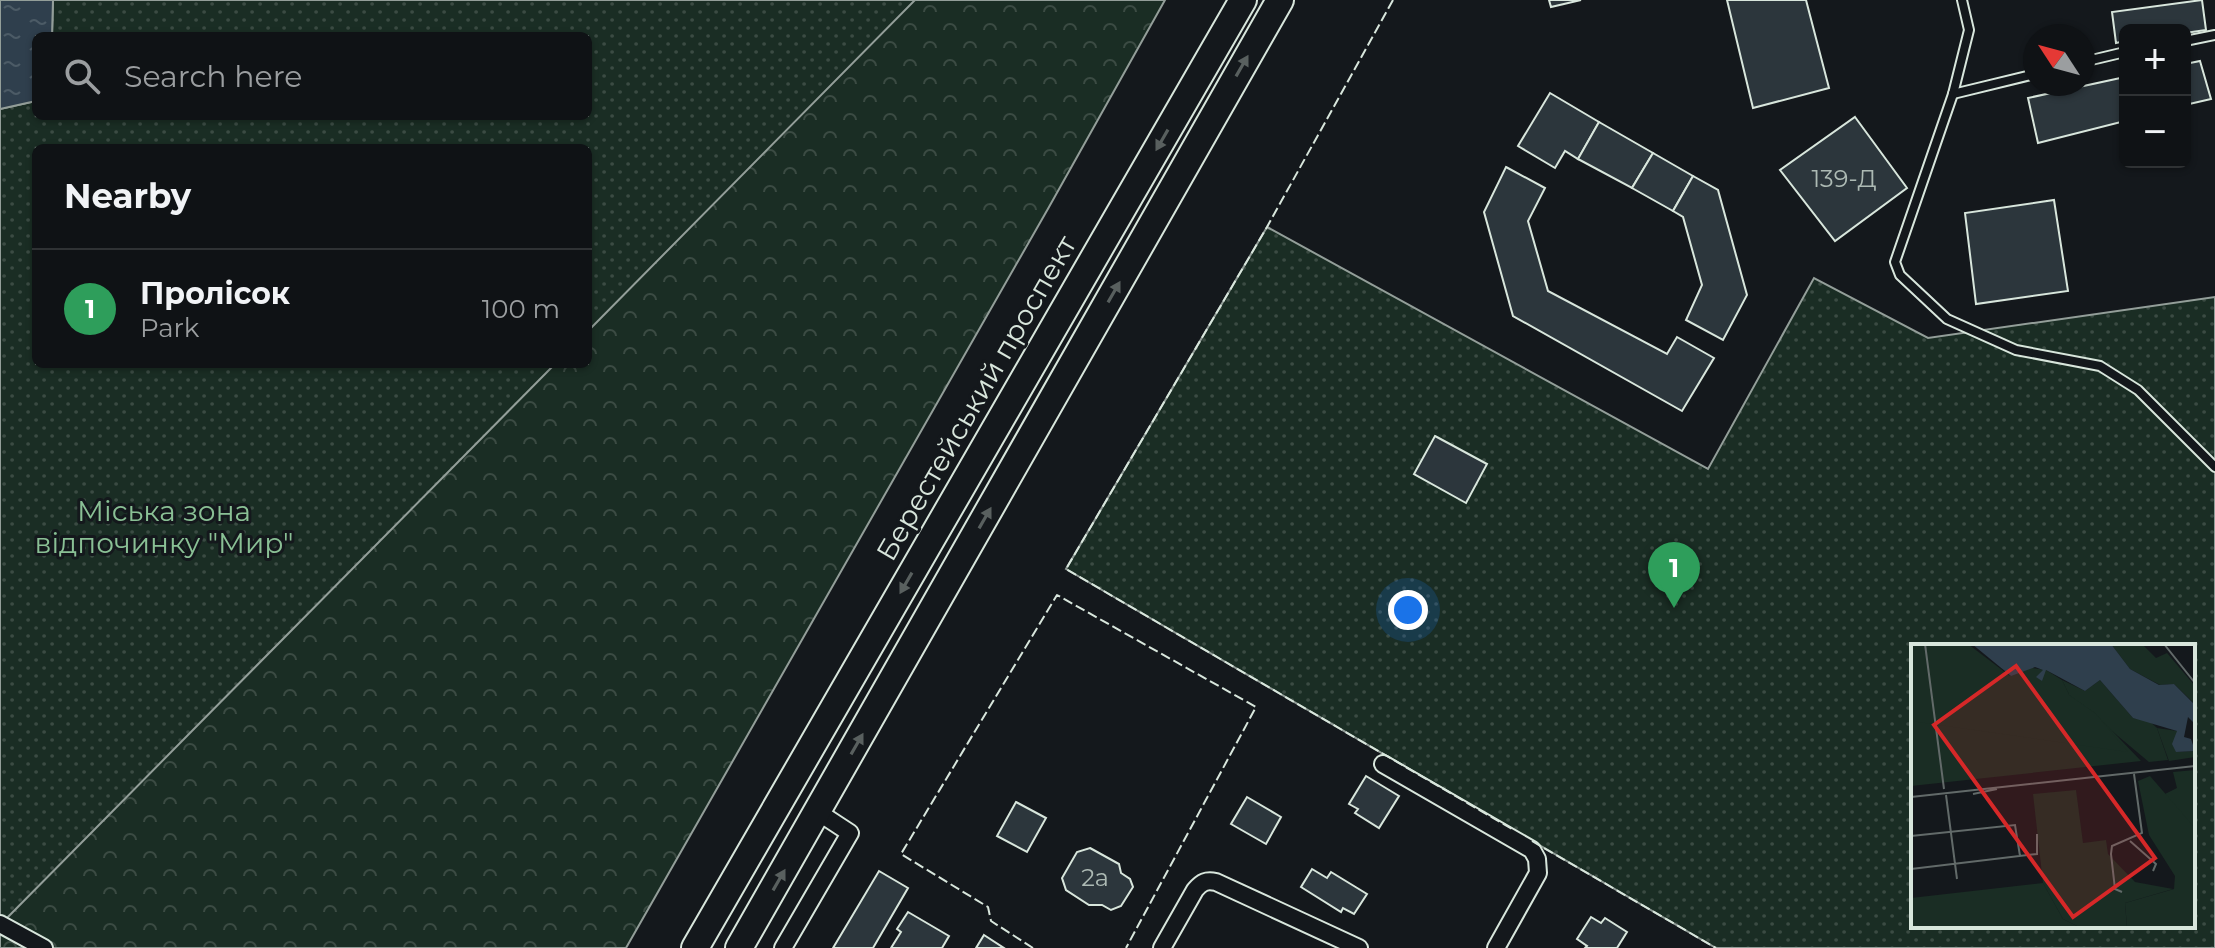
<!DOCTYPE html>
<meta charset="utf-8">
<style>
body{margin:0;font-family:Montserrat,sans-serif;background:#181b1e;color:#f1f3f6}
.controls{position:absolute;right:24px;top:24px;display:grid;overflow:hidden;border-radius:12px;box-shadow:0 2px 6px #0004}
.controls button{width:72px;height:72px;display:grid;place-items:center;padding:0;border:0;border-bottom:2px solid #2f3234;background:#0f1215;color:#f1f3f6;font:40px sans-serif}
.compass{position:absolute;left:2023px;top:24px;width:72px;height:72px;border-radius:50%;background:#0f1215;box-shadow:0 2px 6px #0004;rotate:306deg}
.you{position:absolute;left:1408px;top:610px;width:28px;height:28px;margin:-20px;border:6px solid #fff;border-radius:50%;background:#1a73e8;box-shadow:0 0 0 12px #1a73e833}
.badge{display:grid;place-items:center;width:52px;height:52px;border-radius:50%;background:#ffb74d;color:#fff;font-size:26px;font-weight:700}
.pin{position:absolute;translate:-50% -66px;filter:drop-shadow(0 2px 4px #0008)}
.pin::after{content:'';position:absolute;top:42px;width:28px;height:24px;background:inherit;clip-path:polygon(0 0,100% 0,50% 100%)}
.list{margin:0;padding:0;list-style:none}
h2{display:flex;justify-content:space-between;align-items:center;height:104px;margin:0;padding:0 32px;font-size:34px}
h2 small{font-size:26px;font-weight:400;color:#9b9ea0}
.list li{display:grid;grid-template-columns:52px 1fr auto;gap:24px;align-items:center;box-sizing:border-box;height:120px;padding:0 32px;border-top:2px solid #2f3234}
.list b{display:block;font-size:30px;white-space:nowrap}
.list p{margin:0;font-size:26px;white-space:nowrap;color:#9b9ea0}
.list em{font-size:26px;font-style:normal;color:#9b9ea0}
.icon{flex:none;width:44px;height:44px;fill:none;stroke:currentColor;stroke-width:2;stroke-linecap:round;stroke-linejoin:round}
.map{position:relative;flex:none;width:2215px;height:948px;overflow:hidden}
.search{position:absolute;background:#0f1215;box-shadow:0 2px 6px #0004;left:32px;top:32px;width:560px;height:88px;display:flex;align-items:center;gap:20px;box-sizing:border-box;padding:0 28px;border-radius:12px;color:#9b9ea0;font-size:30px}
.panel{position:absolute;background:#0f1215;box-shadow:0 2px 6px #0004;left:32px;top:144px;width:560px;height:224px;border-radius:12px}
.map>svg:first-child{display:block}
.forest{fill:url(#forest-crowns);stroke:#939e99;stroke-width:2}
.park{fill:url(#park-dots);stroke:#939e99;stroke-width:2;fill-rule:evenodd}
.water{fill:url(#water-ripples);stroke:#939e99;stroke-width:2}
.building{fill:#2c363c;stroke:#d8e6dc;stroke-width:2}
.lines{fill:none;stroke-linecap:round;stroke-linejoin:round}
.service-casing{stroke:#d8e6dc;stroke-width:12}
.minor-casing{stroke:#d8e6dc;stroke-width:20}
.trunk-casing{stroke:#d8e6dc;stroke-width:30}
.service{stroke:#14181c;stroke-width:8}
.minor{stroke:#14181c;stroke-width:16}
.trunk{stroke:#14181c;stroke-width:26}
.fence{stroke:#d8e6dc;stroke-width:2;stroke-dasharray:10 4;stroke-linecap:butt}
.oneway{fill:#59605f}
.labels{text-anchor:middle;stroke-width:6;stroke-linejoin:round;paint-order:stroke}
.number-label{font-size:24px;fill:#adbab4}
.street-label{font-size:28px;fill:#d8e6dc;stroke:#14181c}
.park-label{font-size:28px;fill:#8ac095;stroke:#14181c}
.inset-road{fill:none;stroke:#626a69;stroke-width:2}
.view{fill:#d62828;fill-opacity:0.15;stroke:#d62828;stroke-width:4}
.inset-edge{fill:none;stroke:#d8e6dc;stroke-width:4}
</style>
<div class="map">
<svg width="2215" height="948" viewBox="0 0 2215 948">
<defs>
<pattern id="forest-crowns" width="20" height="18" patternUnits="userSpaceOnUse" patternTransform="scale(2)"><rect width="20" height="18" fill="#1a2d24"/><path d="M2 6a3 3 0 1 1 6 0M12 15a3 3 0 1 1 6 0" fill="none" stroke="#3b4b43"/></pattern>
<pattern id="park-dots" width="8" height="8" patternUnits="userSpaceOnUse" patternTransform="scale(2)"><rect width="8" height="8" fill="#1a2d24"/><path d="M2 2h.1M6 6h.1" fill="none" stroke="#3b4b43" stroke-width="1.8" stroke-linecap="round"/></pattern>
<pattern id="water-ripples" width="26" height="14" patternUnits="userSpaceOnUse" patternTransform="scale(2)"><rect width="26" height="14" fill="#2f3f4d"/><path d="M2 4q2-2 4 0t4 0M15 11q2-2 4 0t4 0" fill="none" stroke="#4c5b66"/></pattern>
</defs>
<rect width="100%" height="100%" fill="#14181c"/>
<!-- forest -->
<polygon class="forest" points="420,0 1165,0 1049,207 626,948 0,948 0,109 36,101 36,364 588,364 588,36"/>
<!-- park -->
<g class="park">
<polygon points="53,0 915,0 588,331 588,148 36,148 36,364 555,364 0,925 0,109 36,101 36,116 588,116 588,36 52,36"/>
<path d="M1267,227L1708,469L1814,278L1928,338L2215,297V948H1716L1066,569ZM1913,646H2193V926H1913Z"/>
</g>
<!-- water -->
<polygon class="water" points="0,0 53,0 52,36 36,36 36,101 0,109"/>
<!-- building -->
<g class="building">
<polygon points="1549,0 1581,0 1551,7"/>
<polygon points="1727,0 1806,0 1829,88 1753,108"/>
<polygon points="2202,0 2206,30 2185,33 2185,30 2125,30 2125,41 2116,43 2112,12"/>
<polygon points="2200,61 2211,99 2185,105 2185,64"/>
<polygon points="2125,77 2125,121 2038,143 2028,98"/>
<polygon points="1550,93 1599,122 1578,159 1565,151 1555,168 1518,146"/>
<polygon points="1855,117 1907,188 1835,241 1780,170"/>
<polygon points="1599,122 1653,153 1632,188 1578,159"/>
<polygon points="1653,153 1693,176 1673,211 1632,188"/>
<polygon points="1506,167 1545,188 1528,221 1548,291 1667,354 1677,337 1714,358 1682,411 1513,316 1484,212"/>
<polygon points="1693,176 1718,190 1747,295 1723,340 1686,320 1702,285 1683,217 1673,211"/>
<polygon points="2054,200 2068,291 1976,304 1965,213"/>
<polygon points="1435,436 1487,464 1466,503 1414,474"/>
<polygon points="1366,776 1399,796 1379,828 1355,813 1358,809 1349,804"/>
<polygon points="1247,797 1281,817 1266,844 1231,824"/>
<polygon points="1016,802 1046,818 1027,852 997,836"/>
<polygon points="1090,848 1119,864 1121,873 1130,879 1133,887 1121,906 1111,910 1102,905 1089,905 1066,890 1062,878 1077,852"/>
<polygon points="1312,869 1327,878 1331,872 1367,894 1354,914 1343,908 1341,912 1301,887"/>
<polygon points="879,871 908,888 873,948 833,948"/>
<polygon points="908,912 949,936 942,948 891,948 901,932 897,929"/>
<polygon points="1591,917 1601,923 1605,918 1627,932 1617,948 1585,948 1587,946 1577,939"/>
<polygon points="984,935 1004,948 976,948"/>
</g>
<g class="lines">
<!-- service casing -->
<g class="service-casing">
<g id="service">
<polyline points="1962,0 1969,30 1953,94 1895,262 1900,275 1947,319 2016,350 2100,366 2138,390 2215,467"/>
<polyline points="2185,41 2215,35"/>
<polyline points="2083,62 2125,52"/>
<polyline points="1953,94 2035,74"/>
</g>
</g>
<!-- minor casing -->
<g class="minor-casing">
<g id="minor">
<polyline points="1383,764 1532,850 1537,859 1538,873 1496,948"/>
<polyline points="0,924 44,948"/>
<polyline points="783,948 850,833 818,812"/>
<path d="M1162,948L1195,890C1202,882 1206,880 1216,882L1359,948"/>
</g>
</g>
<!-- trunk casing -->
<g class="trunk-casing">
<g id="trunk">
<polyline points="695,948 1243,0"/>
<polyline points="739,948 1280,0"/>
</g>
</g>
<!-- service -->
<use href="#service" class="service"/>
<!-- minor -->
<use href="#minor" class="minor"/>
<!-- trunk -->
<use href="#trunk" class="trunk"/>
<!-- fence -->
<g class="fence">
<polyline points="1393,0 1267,227 1066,569 1512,829"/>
<polyline points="1532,841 1716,948"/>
<polyline points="1033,948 991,921 988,907 901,854 1057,595 1256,707 1126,948"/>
</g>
</g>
<!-- one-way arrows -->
<defs><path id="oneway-solid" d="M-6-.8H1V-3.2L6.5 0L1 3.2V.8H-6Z" transform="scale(2)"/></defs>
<g class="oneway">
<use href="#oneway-solid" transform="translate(1242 66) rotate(-60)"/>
<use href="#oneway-solid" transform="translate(1162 140) rotate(120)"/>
<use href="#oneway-solid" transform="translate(1114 292) rotate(-60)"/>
<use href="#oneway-solid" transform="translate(985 518) rotate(-60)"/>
<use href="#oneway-solid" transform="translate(906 583) rotate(120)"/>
<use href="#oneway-solid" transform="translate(857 744) rotate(-60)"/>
<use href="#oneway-solid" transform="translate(779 880) rotate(-60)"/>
</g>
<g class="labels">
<!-- number labels -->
<g class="number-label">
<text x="1844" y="187">139-Д</text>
<text x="1095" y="886">2а</text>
</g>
<!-- street labels -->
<g class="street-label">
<text transform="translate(976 398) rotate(-60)" y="10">Берестейський проспект</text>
</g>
<!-- park labels -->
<g class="park-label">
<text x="164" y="521">Міська зона<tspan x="164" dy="32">відпочинку "Мир"</tspan></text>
</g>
</g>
<!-- overview -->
<g transform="translate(1911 644)">
<rect width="284" height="284" fill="#14181c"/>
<path d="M200,0H231L245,14L256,9L284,42V60L263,40L249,41L219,25ZM151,36L174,47L189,36L222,74L237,76L246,84L257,116L238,118L158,51ZM284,126V184L252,151L266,144L262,128Z" fill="#1a2d24"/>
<path d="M0,0L100,32L151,36L158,51L185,70L230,117L0,142ZM246,84L266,87L265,108L284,107V113L258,117ZM239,132L284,184V284H216L214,259L263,245L264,232L238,191L227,137ZM132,239L152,275L170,284H0V254Z" fill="#1a2d24"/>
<path d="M0,0H57L99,32L115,23L135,26L151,36L158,51L185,70L217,108L0,77ZM165,146L172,199L195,196L197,210L224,238L262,245L214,259L216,284H170L152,275L132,239L122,150Z" fill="#1a2d24"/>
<path d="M61,0H200L219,25L248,41L263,40L284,61V80L277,73L273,93L280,95L284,107L265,108L261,100L266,87L222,74L189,36L174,47L135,26L131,37L125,33L132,26L124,23L100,32Z" fill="#2f3f4d"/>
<path class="inset-road" d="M14,0L33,145M253,0L284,39M62,150L86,145M35,151L46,235M0,153L284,122M0,192L104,181L109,212M219,197L245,220L242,227M0,225L126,210V190M211,248L204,245L200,210L201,202L231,189L223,130"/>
<path class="view" d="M105,22L244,214L162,273L23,81Z"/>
<rect width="284" height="284" class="inset-edge"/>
</g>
</svg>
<div class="controls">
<button>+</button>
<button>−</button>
</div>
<svg class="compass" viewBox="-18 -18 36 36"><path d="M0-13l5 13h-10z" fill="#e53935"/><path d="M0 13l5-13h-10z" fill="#9b9ea0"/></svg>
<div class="you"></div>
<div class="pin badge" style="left:1674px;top:608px;background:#2e9e5b">1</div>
<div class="search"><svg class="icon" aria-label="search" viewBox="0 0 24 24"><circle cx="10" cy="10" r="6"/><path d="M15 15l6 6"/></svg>Search here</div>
<section class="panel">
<h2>Nearby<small></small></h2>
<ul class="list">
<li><span class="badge" style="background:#2e9e5b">1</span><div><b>Пролісок</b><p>Park</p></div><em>100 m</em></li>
</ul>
</section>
</div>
